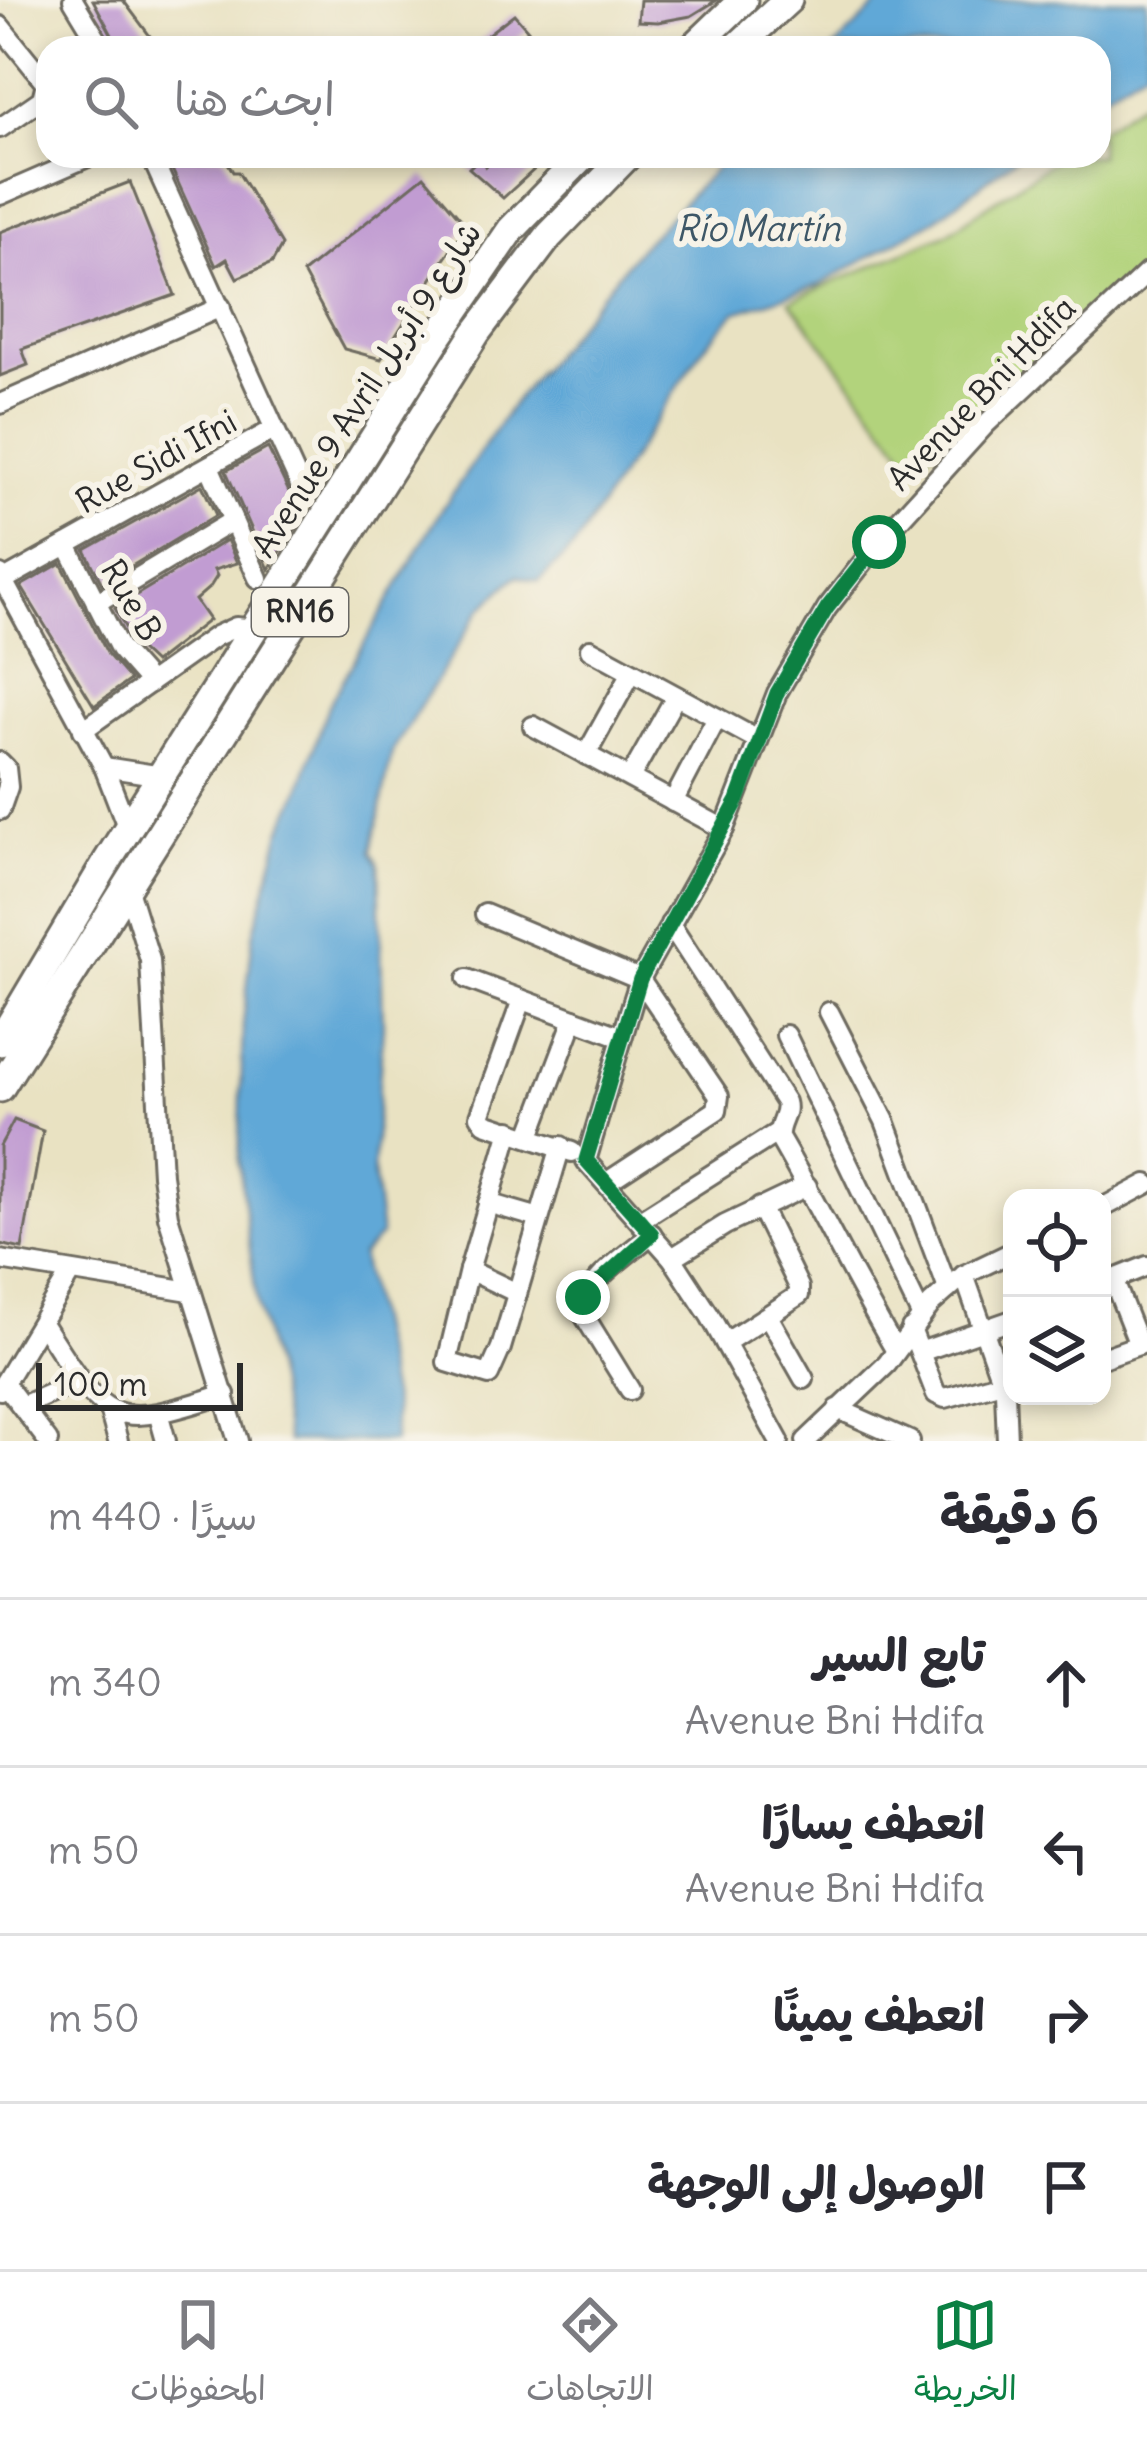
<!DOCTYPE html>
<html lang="ar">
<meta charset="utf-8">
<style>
body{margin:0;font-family:Delius,"Playpen Sans Arabic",sans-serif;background:#f7f7f7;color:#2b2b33;direction:rtl}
.controls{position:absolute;right:36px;bottom:36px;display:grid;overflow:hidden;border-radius:24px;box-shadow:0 6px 18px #0003}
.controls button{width:108px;height:108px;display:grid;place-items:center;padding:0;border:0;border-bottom:3px solid #e1e1e2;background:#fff;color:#2b2b33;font:60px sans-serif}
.scale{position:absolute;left:36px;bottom:30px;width:207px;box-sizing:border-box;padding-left:12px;border:6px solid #2b2b2b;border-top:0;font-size:33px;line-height:42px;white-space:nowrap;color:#2b2b2b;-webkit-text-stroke:9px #f7f3e8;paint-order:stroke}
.stop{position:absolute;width:36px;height:36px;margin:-27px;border:9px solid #0b8043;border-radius:50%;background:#fff}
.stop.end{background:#0b8043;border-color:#fff;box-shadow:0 3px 12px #0008}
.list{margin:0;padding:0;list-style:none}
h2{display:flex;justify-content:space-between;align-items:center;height:156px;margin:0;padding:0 48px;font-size:51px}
h2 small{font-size:39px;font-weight:400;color:#7c7c81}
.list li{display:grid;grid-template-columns:78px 1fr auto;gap:36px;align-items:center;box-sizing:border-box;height:168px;padding:0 48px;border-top:3px solid #e1e1e2}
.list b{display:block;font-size:45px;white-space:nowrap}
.list p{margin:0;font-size:39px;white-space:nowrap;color:#7c7c81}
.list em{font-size:39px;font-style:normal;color:#7c7c81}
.icon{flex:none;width:66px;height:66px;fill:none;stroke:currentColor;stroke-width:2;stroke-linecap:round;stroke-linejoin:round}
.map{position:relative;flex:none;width:1147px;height:1441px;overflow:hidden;direction:ltr}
.search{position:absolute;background:#fff;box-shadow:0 6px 18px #0003;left:36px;right:36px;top:36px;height:132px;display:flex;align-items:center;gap:30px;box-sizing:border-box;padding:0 42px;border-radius:36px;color:#7c7c81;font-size:45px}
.sheet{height:828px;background:#fff}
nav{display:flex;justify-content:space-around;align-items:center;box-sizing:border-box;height:168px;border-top:3px solid #e1e1e2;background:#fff;font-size:33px;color:#7c7c81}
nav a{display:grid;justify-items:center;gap:6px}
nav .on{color:#0b8043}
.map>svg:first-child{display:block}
.green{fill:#b2d37b;stroke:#6e7f53;stroke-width:3}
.water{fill:#60a8d7;stroke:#466a81;stroke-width:3}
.building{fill:#c19cd2}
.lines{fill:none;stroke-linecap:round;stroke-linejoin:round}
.minor-casing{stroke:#6e6b60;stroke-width:24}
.highway-casing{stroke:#6e6b60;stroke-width:33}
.minor{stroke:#fff;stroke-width:18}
.highway{stroke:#fff;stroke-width:27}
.route{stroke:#0b8043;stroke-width:15}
.labels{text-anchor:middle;stroke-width:12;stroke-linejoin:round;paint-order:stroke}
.shield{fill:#f7f3e8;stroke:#686764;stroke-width:3}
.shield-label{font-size:30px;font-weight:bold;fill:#2b2b2b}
.street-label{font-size:33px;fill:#2b2b2b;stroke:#f7f3e8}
.water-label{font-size:36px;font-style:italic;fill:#3e5767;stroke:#f7f3e8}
</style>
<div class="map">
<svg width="1147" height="1441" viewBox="0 0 1147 1441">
<rect width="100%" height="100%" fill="#f7f3e8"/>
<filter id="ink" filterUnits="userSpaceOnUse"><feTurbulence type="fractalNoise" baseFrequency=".00833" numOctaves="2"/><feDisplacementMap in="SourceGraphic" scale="24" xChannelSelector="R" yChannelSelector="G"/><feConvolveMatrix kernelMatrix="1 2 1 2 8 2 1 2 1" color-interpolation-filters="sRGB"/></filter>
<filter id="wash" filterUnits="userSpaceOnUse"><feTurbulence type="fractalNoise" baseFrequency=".004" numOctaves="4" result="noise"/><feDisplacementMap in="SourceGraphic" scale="48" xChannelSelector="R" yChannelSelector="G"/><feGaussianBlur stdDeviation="2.7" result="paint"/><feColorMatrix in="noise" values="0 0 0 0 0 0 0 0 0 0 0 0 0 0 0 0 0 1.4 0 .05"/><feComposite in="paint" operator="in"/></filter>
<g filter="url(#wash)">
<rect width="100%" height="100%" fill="#e9e2c2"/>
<!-- green -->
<polygon class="green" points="1147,98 1147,267 914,466 790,301 946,234 1061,156 1099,156 1099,130"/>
<!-- water -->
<g class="water">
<polygon points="883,0 1147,0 1147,67 1099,97 1099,48 834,48"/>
<polygon points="727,156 1018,156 936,219 819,285 735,312 703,348 575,546 539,581 517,576 480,610 392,752 372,851 379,865 383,1027 373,1170 381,1235 361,1256 394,1409 394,1441 287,1441 276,1380 257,1305 239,1163 243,1024 253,935 281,831 298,795 328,706 440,512 512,405 634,254"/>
</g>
<g id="blocks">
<!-- building -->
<g class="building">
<polygon points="93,0 123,0 150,36 137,48 119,48"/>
<polygon points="640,0 717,0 691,16 658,22 638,21"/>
<polygon points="514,14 528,30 504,48 470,48"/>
<polygon points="166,156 224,156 233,172 238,172 282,245 272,263 237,278 227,259 216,266"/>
<polygon points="497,156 549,156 503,198 469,168 481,157 485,166"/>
<polygon points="424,176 466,225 381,359 344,349 303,273"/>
<polygon points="130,182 175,295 22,349 28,365 0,376 0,232"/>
<polygon points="268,448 302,519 269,569 226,471"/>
<polygon points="202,485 216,515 102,584 85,550"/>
<polygon points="227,540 237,563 214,570 217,576 210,587 195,600 209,620 154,663 134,644 115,608"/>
<polygon points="61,563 108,655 130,680 94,706 21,586"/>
<polygon points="14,1120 43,1131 22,1249 0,1244 0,1146"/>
</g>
</g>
</g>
<g filter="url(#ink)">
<use href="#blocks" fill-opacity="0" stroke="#6e6b60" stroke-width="3"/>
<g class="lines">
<!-- minor casing -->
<g class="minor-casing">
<g id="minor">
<polyline points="73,0 102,48"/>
<polyline points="0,26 46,83 42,99 0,128"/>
<polyline points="151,156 302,489"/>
<polyline points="0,195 90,156"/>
<polyline points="0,404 221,307"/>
<polyline points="209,466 258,578"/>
<polyline points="67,545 120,649 150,683"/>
<polyline points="0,575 104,767 128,829"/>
<polyline points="4,580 274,429"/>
<polyline points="96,603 232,521"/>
<polyline points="590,649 758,740"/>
<polyline points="533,726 724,829"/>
<polyline points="83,730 216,636 236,627 255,629"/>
<polyline points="586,755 632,672"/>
<polyline points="0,762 6,768 8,787 0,810"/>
<polyline points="104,767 162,776"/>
<polyline points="630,778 676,696"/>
<polyline points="673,802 717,718"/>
<polyline points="128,889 150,960 162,1175 168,1216 238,1441"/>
<polyline points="485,914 640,979 719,1096 717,1110 607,1182"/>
<path d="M670,924L785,1102C789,1116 777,1123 779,1138C820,1208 854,1281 896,1351"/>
<polyline points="467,979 622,1037"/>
<polyline points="522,1000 480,1116 485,1123 572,1152"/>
<polyline points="829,1012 885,1121 948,1289"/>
<polyline points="786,1035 921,1315"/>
<polyline points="510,1130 469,1270 447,1362 489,1375 501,1348 561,1146"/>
<polyline points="530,1136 574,1019"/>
<polyline points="488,1203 539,1218"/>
<polyline points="1102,1208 1147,1184"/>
<polyline points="640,1220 778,1132"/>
<polyline points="672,1258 725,1225 807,1186"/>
<polyline points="0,1260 190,1291"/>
<polyline points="469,1270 517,1293"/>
<polyline points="964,1275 1005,1391 1007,1441"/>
<polyline points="1113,1279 1139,1345"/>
<polyline points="1107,1282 1147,1266"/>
<polyline points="768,1316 804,1379"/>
<path d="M42,1323C106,1424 109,1432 225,1394"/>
<polyline points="911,1329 936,1394 945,1398 1002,1382"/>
<polyline points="725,1343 799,1295 799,1287 760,1207"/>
<polyline points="920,1352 1012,1320"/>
<polyline points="1102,1358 1147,1342"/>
<polyline points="4,1383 48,1441"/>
<polyline points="0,1390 71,1272"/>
<path d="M630,1390L582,1312C579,1286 632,1251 652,1234"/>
<polyline points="22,1406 79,1381"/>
<polyline points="109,1409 118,1441"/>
<polyline points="838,1409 910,1441"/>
<polyline points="159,1416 166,1441"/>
<polyline points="779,1441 710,1316 672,1258 586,1161 633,1001 640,979 724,829 777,693 827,608 879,542 986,424 1147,273"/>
<polyline points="806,1441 887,1364 931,1304 964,1275 1012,1252"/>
</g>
</g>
<!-- highway casing -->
<g class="highway-casing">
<g id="highway">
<polyline points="693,48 743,0"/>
<polyline points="736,48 788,0"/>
<polyline points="0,1042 108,860 435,341 511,230 583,156"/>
<polyline points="0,1088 476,333 549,236 627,156"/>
</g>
</g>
<!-- minor -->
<use href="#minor" class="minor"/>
<!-- highway -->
<use href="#highway" class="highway"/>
</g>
</g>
<g class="lines" filter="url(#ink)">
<!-- route -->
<polyline class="route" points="583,1297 652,1234 586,1160 640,979 738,800 777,693 827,608 879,542"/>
</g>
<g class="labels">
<!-- shield labels -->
<rect class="shield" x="252" y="588" width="96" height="48" rx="9"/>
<g class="shield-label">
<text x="300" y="622">RN16</text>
</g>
<!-- street labels -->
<g class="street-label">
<text transform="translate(366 389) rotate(-57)" y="12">Avenue 9 Avril شارع 9 أبريل</text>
<text transform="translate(981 393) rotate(-46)" y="12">Avenue Bni Hdifa</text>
<text transform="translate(156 461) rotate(-29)" y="12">Rue Sidi Ifni</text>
<text transform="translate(132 600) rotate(60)" y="12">Rue B</text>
</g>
<!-- water labels -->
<g class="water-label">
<text x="758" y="241">Río Martín</text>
</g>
</g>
</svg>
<div class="controls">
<button><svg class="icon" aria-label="locate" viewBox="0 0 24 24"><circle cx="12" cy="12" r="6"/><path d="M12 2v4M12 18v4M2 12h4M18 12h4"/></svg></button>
<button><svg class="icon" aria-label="layers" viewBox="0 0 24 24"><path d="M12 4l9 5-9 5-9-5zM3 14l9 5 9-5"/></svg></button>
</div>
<div class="scale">100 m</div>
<div class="stop" style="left:879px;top:542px"></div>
<div class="stop end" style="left:583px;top:1297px"></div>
<div class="search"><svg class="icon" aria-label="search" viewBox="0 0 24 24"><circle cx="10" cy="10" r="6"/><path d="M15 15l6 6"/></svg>ابحث هنا</div>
</div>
<section class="sheet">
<h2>6 دقيقة<small>سيرًا · 440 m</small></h2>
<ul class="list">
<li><svg class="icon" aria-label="ahead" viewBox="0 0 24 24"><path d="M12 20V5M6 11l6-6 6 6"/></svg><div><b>تابع السير</b><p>Avenue Bni Hdifa</p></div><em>340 m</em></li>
<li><svg class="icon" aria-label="left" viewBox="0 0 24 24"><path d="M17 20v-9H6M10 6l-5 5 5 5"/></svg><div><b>انعطف يسارًا</b><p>Avenue Bni Hdifa</p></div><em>50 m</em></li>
<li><svg class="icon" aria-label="right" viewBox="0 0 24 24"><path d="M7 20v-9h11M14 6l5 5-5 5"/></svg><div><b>انعطف يمينًا</b></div><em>50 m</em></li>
<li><svg class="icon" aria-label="arrive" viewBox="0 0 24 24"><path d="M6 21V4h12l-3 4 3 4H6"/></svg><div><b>الوصول إلى الوجهة</b></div></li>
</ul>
</section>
<nav>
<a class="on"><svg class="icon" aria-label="map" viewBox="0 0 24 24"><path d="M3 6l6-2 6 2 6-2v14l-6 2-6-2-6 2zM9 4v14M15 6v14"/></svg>الخريطة</a>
<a><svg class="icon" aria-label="directions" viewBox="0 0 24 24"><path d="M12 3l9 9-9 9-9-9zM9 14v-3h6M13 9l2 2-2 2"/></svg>الاتجاهات</a>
<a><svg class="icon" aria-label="saved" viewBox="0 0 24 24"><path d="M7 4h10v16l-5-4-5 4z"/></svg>المحفوظات</a>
</nav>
